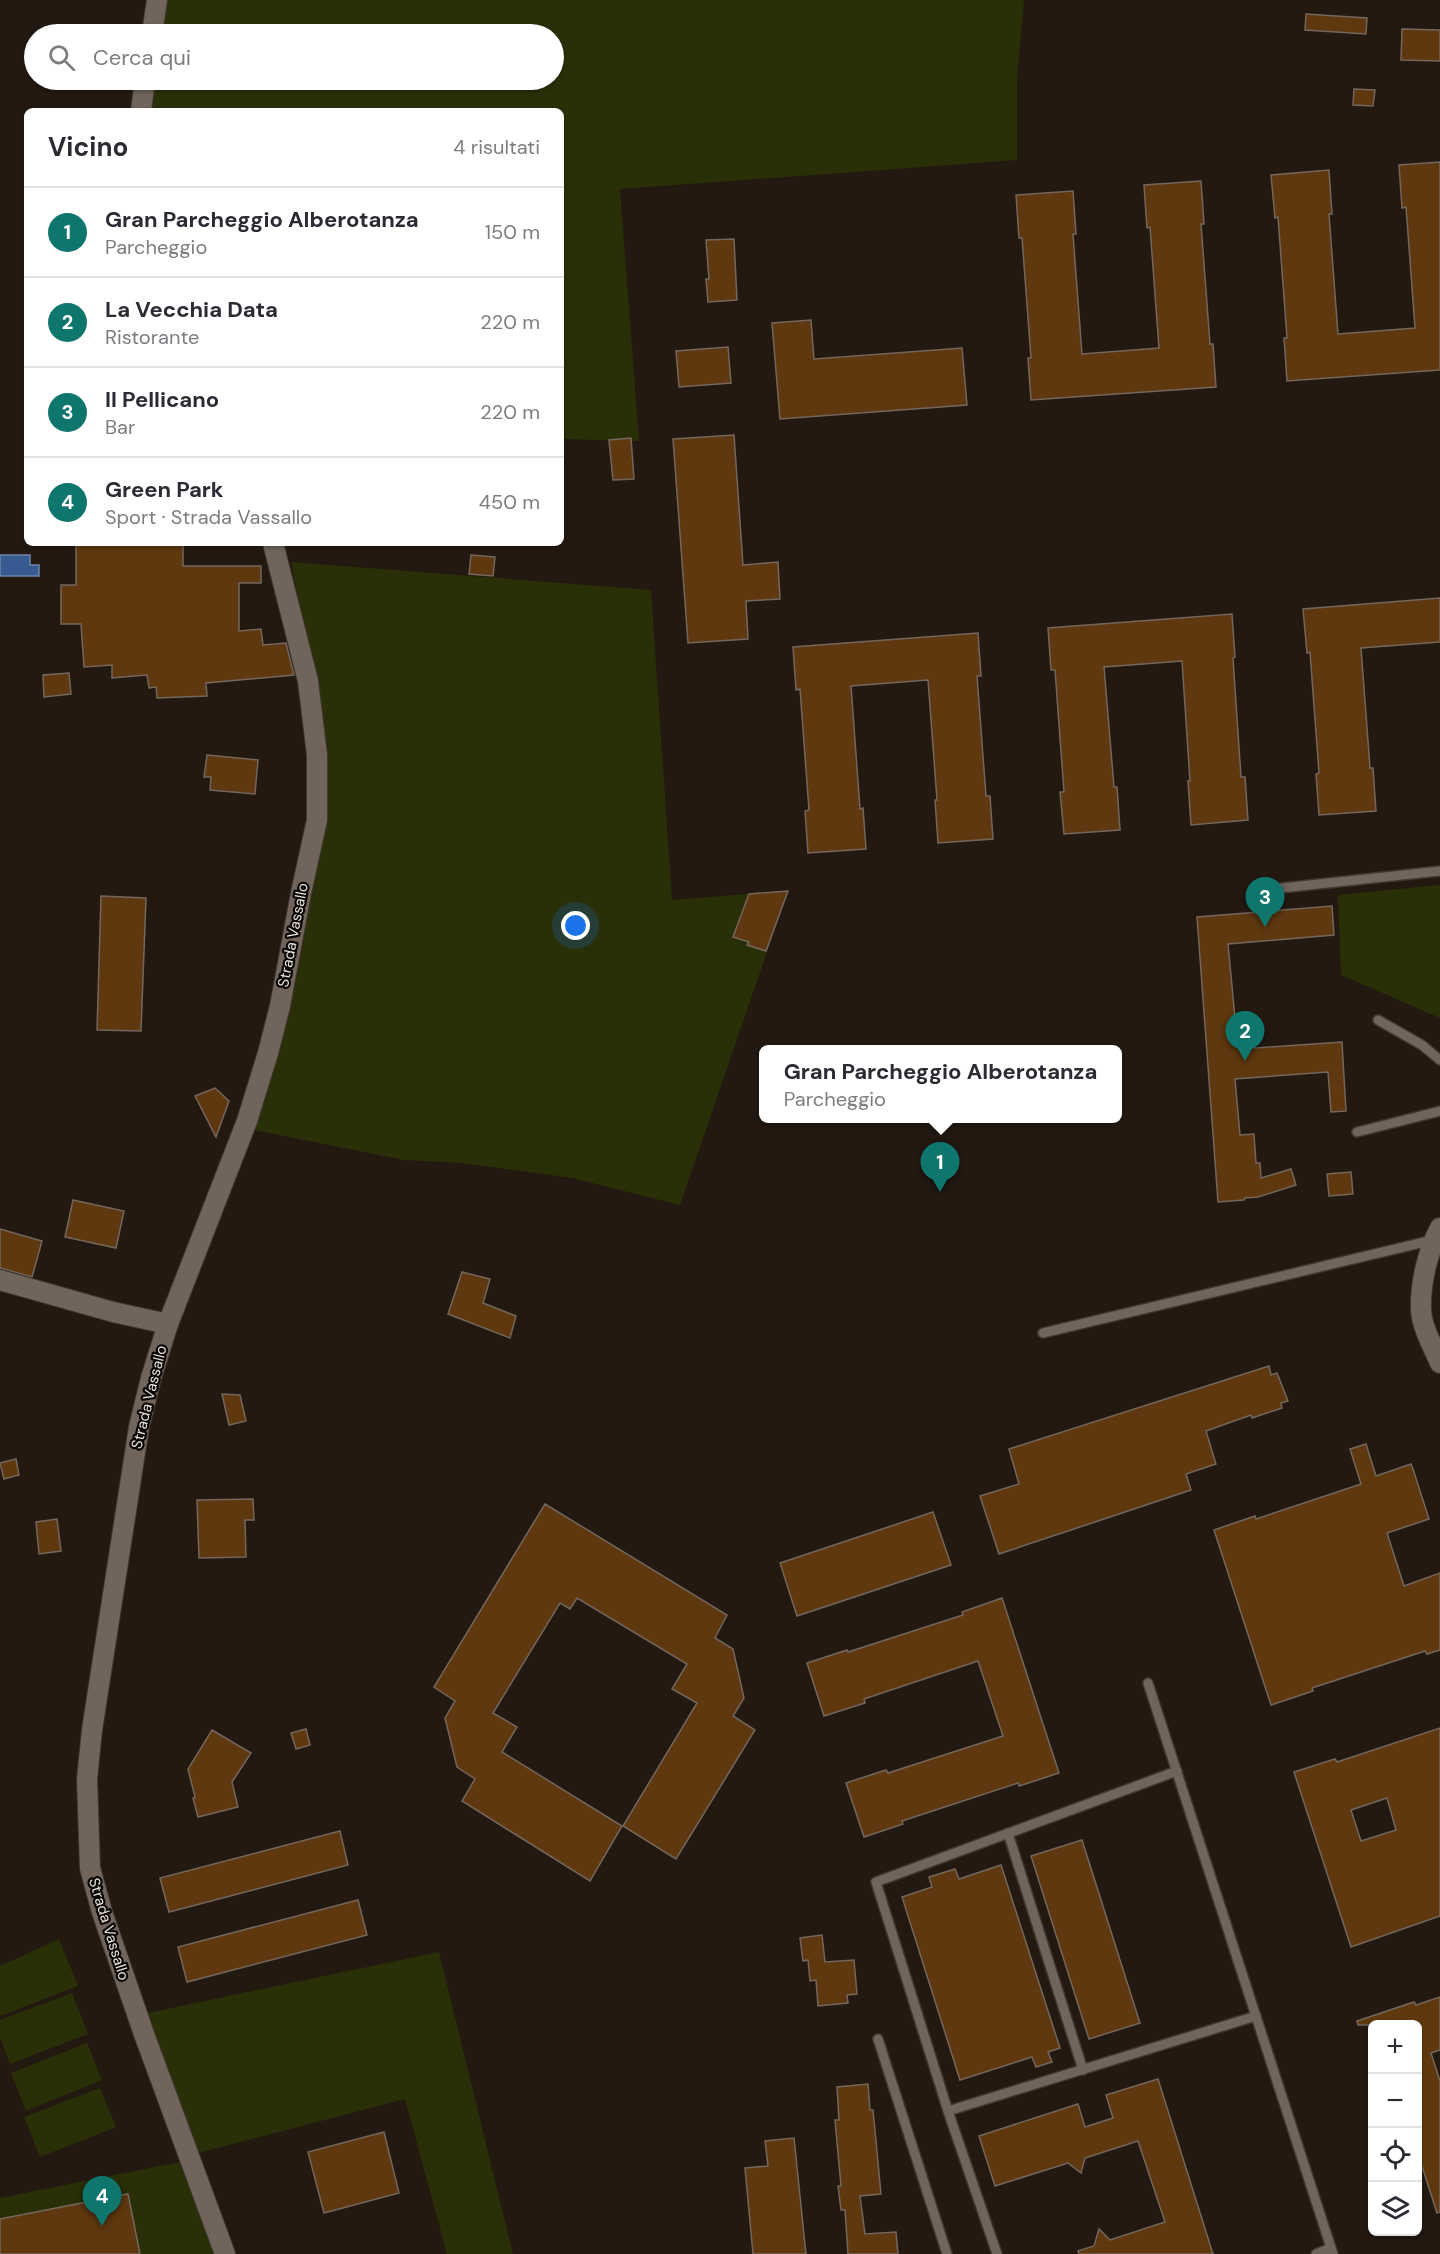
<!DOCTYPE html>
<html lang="it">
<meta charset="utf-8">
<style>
body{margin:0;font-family:"DM Sans",sans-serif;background:#f2f2f3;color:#2b2b33}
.controls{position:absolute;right:18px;bottom:18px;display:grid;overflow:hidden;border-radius:9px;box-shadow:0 2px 4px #0004}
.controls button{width:54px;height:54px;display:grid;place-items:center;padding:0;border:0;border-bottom:2px solid #e1e1e2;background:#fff;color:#2b2b33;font:30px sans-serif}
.you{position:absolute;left:576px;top:926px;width:21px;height:21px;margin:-15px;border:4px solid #fff;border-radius:50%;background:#1a73e8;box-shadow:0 0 0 9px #1a73e833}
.badge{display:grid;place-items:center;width:39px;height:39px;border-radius:50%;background:#0f766e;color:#fff;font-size:20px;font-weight:700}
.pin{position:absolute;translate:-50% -50px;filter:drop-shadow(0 2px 3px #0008)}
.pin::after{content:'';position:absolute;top:32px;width:21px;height:18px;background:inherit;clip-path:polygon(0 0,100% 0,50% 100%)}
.popup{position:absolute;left:759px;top:1045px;width:363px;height:78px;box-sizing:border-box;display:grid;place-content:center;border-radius:9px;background:#fff;filter:drop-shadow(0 2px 4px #0005);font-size:20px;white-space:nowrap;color:#7c7c81}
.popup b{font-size:22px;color:#2b2b33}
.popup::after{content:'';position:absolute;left:50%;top:100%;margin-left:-12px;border:12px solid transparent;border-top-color:#fff}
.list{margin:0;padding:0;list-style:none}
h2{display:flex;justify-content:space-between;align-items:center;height:78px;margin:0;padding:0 24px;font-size:26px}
h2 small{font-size:20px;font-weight:400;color:#7c7c81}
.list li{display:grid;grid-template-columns:39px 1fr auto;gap:18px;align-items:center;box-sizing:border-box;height:90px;padding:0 24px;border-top:2px solid #e1e1e2}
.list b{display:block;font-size:22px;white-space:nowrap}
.list p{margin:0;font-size:20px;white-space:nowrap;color:#7c7c81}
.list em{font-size:20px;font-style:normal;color:#7c7c81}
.icon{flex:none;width:33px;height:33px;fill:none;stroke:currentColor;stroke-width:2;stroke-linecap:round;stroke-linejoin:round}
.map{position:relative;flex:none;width:1440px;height:2254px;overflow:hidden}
.search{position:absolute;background:#fff;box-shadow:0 2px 4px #0004;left:24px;top:24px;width:540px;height:66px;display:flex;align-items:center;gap:15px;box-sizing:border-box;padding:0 21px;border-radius:33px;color:#7c7c81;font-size:22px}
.panel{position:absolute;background:#fff;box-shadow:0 2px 4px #0004;left:24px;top:108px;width:540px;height:438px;border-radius:9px}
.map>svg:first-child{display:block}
.green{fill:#293008}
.water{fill:#375b90;stroke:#6c84a7;stroke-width:1.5}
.building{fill:#5f380f;stroke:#73675d;stroke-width:1.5;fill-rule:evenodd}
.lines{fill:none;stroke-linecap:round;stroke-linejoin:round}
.service-casing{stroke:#3d3631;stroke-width:12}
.minor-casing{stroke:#3d3631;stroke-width:22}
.service{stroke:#70645b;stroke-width:9}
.minor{stroke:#70645b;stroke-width:20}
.labels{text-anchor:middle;stroke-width:4.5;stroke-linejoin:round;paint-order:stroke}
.street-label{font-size:15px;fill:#e9e3dd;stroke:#090503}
</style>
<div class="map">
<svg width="1440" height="2254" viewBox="0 0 1440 2254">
<rect width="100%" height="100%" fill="#231911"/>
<!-- green -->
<g class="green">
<polygon points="167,0 1024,0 1017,80 1017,160 620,189 639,441 561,439 561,111 152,111 155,80 554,80 554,34 161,34"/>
<polygon points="291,562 651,590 672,900 788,891 680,1205 573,1178 463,1163 404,1160 254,1130 284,1030 311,887 311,660"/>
<polygon points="1440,885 1440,1018 1341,975 1338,895"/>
<polygon points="59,1939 78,1986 0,2016 0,1966"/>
<polygon points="439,1952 513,2254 447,2254 405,2099 198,2153 148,2013"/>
<polygon points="72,1993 88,2034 10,2064 0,2037 0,2020"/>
<polygon points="87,2043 102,2080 26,2111 11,2073"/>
<polygon points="100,2088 116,2127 40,2157 24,2117"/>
<polygon points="180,2162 215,2254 0,2254 0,2198"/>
</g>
<!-- water -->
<polygon class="water" points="0,555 30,555 30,565 39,565 39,576 0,576"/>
<!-- building -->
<g class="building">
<polygon points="1306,14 1367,18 1366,34 1305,30"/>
<polygon points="1402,29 1440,30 1440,61 1401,60"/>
<polygon points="1354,89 1375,90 1373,106 1353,105"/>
<polygon points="1440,162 1440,370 1287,381 1284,338 1287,338 1278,217 1275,218 1271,175 1329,170 1332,214 1329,214 1338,334 1415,328 1406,207 1402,208 1399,165"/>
<polygon points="1201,181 1204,224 1201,224 1210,344 1213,344 1216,387 1031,400 1028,358 1031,358 1022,238 1019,238 1016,195 1073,191 1076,234 1073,234 1082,354 1159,348 1150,227 1147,228 1144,185"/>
<polygon points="734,239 737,300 708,302 706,279 709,279 706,240"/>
<polygon points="811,320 814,359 962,348 967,405 780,419 772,323"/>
<polygon points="728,347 731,383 679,387 676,351"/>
<polygon points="734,435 743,565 778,562 780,599 746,601 748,639 688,643 673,439"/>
<polygon points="631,438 634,479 613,480 609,440"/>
<polygon points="76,543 183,543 183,566 261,566 261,583 239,583 239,631 261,629 263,645 286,643 294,675 206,683 207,696 157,698 156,687 149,688 147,675 112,678 112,665 84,667 81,624 61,624 61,585 76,585"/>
<polygon points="471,555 495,557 493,576 469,574"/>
<polygon points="1440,598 1440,642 1361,648 1370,768 1373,768 1376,811 1319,815 1316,774 1319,773 1310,652 1307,653 1303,609"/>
<polygon points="1232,614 1235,657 1233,658 1241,777 1245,777 1248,820 1191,825 1188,781 1190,781 1182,661 1104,667 1114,787 1117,787 1120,830 1064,834 1060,792 1064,792 1055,670 1051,670 1048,628"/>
<polygon points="978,633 981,676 977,676 986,796 990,796 993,839 938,843 935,800 937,800 928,680 851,686 860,809 863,808 866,849 808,853 805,811 809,810 800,689 796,690 793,647"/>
<polygon points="69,673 71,694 44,697 43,675"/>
<polygon points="207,755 258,760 255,794 210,790 211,777 204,777"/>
<polygon points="788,891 766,951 747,945 749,942 733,937 749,894"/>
<polygon points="101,896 146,898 141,1031 97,1030"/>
<polygon points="1332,906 1334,935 1228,944 1236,1029 1252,1027 1254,1048 1342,1042 1346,1111 1331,1112 1328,1072 1235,1079 1240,1135 1254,1134 1256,1163 1260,1163 1261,1178 1291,1169 1296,1185 1258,1197 1245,1198 1244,1200 1218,1202 1197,917"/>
<polygon points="215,1088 229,1101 216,1137 195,1096"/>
<polygon points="1351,1172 1353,1194 1329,1196 1327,1174"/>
<polygon points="73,1200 124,1211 116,1248 65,1237"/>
<polygon points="0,1229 42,1241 32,1277 0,1268"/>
<polygon points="462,1272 490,1279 483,1303 516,1316 510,1338 448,1314"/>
<polygon points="1269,1366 1271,1375 1277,1373 1288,1401 1281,1403 1282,1408 1252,1418 1251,1415 1206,1431 1216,1464 1186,1474 1191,1490 999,1554 980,1496 1019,1484 1009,1449"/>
<polygon points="222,1394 240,1395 246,1421 229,1425"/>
<polygon points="1366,1444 1376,1476 1411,1464 1414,1472 1429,1519 1387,1533 1404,1586 1440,1573 1440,1650 1427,1654 1425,1651 1312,1688 1313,1691 1271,1705 1214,1530 1255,1516 1256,1519 1361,1484 1350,1449"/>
<polygon points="16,1459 19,1475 4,1479 0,1463"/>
<polygon points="253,1499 254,1520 245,1520 246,1557 199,1558 197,1500"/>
<polygon points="545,1504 727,1615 715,1638 733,1649 744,1698 733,1716 755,1730 676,1859 623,1826 697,1703 672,1689 687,1664 577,1598 570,1609 560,1603 493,1713 517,1727 502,1752 622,1826 590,1881 462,1801 475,1779 457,1767 445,1718 455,1701 434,1687"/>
<polygon points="933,1512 951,1565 797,1616 780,1563"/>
<polygon points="57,1519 61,1551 39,1554 36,1522"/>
<polygon points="1002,1598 1059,1773 1019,1786 1018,1783 902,1821 903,1824 864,1837 846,1783 886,1770 888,1773 1003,1736 978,1661 864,1699 865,1703 824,1716 807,1663 847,1650 848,1652 963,1615 962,1612"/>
<path d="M1440,1728V1916L1351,1947L1294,1772L1335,1759L1337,1762ZM1387,1798L1396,1830L1361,1841L1351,1810Z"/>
<polygon points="306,1729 310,1745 296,1749 291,1733"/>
<polygon points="212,1730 251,1753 232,1782 238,1807 198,1817 193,1798 195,1797 188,1769"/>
<polygon points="340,1831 348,1865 169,1912 160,1878"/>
<polygon points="1082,1840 1140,2023 1089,2039 1031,1856"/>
<polygon points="1001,1865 1060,2048 1048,2052 1052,2062 1036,2067 1032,2057 960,2080 902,1897 932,1887 929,1877 955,1869 959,1879"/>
<polygon points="358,1900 367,1935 187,1982 178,1947"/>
<polygon points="822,1935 825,1962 854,1960 857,1994 847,1995 848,2003 818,2006 816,1980 810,1981 808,1960 803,1961 800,1938"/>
<polygon points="1440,1997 1440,2050 1431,2053 1440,2081 1440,2212 1437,2213 1418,2154 1418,2025 1358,2025 1357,2021 1414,2002 1416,2005"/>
<polygon points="1158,2079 1213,2254 1079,2254 1078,2251 1094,2246 1099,2229 1110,2240 1165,2222 1138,2141 1085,2158 1081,2173 1068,2163 995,2186 979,2136 1078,2104 1085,2127 1113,2118 1106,2095"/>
<polygon points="868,2084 870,2110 873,2110 881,2194 860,2196 865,2234 896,2232 898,2254 848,2254 845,2210 841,2210 838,2186 841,2186 835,2120 839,2120 837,2087"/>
<polygon points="384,2132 399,2193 324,2213 308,2152"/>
<polygon points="794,2138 806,2254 753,2254 745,2168 768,2166 765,2141"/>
<polygon points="128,2194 140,2254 0,2254 0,2219"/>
</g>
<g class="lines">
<!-- service casing -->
<g class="service-casing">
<g id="service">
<polyline points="1272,889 1440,871"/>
<polyline points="1378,1020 1422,1045 1440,1060"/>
<polyline points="1357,1132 1440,1111"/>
<polyline points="1043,1333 1433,1240"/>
<polyline points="1148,1683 1333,2254"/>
<polyline points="1008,1833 1083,2070"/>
<polyline points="878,2039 947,2254"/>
<polyline points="948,2111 1256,2016"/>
<polyline points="997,2254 948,2111 876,1882 1177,1771"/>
<polyline points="1316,2254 1331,2248"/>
</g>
</g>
<!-- minor casing -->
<g class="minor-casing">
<g id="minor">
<polyline points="152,34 157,0"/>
<polyline points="141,111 145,80"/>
<path d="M1440,1228C1428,1251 1420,1283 1421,1310C1422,1328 1433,1346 1440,1363"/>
<polyline points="0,1280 113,1312 168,1324"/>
<polyline points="225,2254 144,2034 102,1912 90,1868 87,1779 92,1730 139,1427 151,1378 168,1324 247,1121 268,1053 280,1006 301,893 317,820 317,755 308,681 273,543"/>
</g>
</g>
<!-- service -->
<use href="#service" class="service"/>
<!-- minor -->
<use href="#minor" class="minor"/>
</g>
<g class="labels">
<!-- street labels -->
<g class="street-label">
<text transform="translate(293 935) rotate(-79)" y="5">Strada Vassallo</text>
<text transform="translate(149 1397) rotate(-76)" y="5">Strada Vassallo</text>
<text transform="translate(109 1929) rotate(73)" y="5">Strada Vassallo</text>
</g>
</g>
</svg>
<div class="controls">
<button>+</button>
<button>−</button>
<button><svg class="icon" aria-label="locate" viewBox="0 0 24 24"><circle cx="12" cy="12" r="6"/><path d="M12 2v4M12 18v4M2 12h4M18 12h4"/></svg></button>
<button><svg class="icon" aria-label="layers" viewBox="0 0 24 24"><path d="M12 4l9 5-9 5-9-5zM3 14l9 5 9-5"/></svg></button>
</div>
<div class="you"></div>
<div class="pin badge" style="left:940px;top:1192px">1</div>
<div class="popup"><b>Gran Parcheggio Alberotanza</b>Parcheggio</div>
<div class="pin badge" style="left:1245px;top:1061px">2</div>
<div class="pin badge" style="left:1265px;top:927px">3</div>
<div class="pin badge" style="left:102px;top:2226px">4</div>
<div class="search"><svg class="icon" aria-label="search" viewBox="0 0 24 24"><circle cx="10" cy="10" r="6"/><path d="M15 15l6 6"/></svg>Cerca qui</div>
<section class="panel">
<h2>Vicino<small>4 risultati</small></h2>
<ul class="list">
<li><span class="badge">1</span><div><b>Gran Parcheggio Alberotanza</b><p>Parcheggio</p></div><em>150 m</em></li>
<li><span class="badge">2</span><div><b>La Vecchia Data</b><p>Ristorante</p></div><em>220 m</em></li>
<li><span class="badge">3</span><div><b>Il Pellicano</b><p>Bar</p></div><em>220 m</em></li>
<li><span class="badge">4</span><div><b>Green Park</b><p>Sport · Strada Vassallo</p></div><em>450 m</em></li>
</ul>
</section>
</div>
